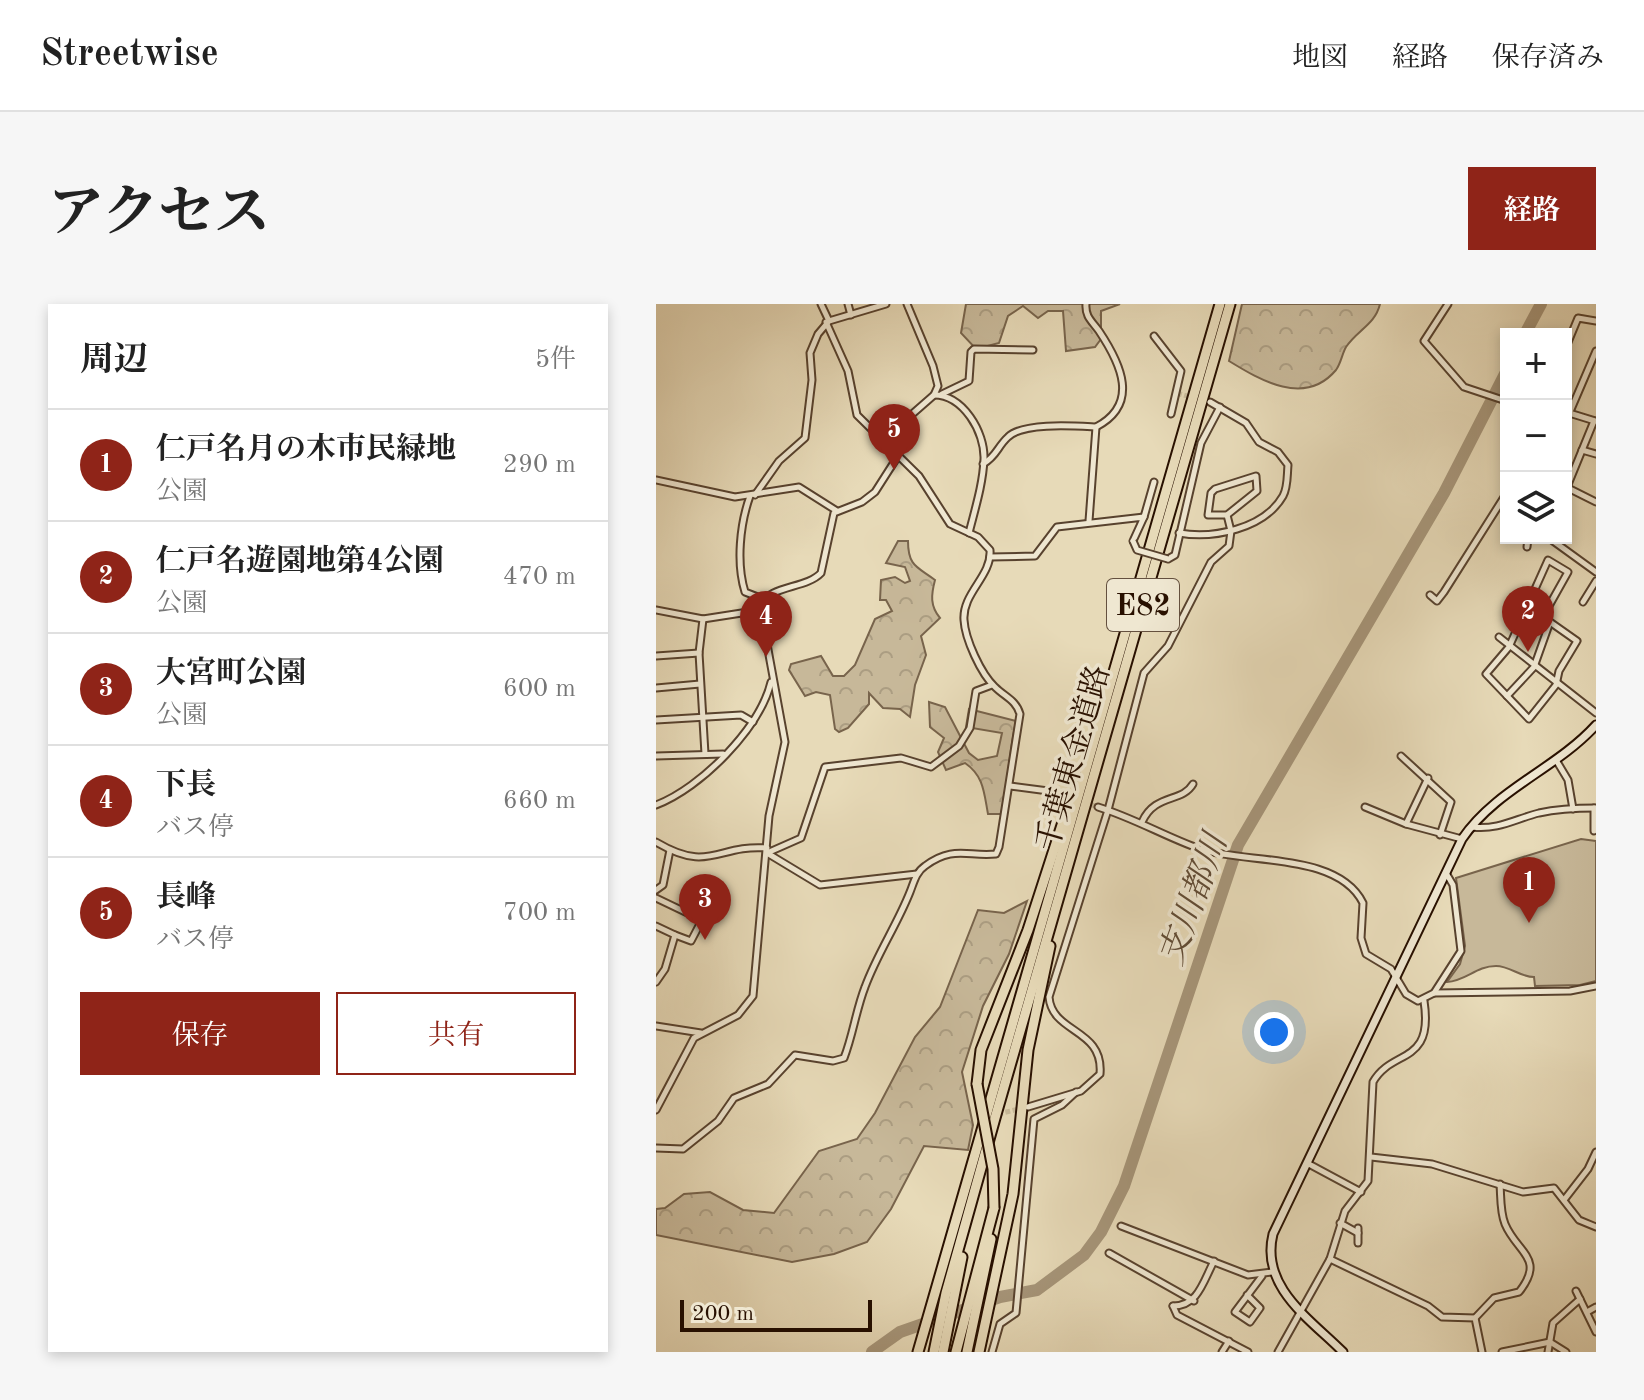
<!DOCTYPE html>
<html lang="ja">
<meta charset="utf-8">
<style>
body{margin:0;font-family:"Old Standard TT","Noto Serif JP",serif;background:#f6f6f6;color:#222}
.controls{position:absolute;right:24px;top:24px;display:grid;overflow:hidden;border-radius:0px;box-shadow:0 4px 12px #0003}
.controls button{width:72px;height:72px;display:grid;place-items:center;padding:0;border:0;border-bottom:2px solid #e0e0e0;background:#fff;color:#222;font:40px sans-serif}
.scale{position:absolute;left:24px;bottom:20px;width:192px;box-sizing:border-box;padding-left:8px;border:4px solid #281000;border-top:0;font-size:22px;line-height:28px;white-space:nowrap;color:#281000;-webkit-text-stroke:6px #efe7d1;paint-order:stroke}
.you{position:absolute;left:618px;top:728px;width:28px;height:28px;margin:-20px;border:6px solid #fff;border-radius:50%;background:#1a73e8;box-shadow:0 0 0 12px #1a73e833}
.badge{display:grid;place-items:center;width:52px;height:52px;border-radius:50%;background:#8f2418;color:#fff;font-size:26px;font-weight:700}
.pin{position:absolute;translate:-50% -66px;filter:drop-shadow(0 2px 4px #0008)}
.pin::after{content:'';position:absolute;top:42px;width:28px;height:24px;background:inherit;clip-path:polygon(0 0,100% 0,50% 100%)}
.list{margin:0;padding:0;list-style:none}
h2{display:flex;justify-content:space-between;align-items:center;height:104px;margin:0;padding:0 32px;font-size:34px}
h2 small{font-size:26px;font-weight:400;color:#767676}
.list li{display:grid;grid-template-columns:52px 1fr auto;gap:24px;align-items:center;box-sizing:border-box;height:112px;padding:0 32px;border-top:2px solid #e0e0e0}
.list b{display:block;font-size:30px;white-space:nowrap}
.list p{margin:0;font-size:26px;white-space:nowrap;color:#767676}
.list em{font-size:26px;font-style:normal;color:#767676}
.actions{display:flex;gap:16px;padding:24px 32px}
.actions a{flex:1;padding:18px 0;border:2px solid #8f2418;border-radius:0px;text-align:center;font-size:28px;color:#8f2418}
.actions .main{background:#8f2418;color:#fff}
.icon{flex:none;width:44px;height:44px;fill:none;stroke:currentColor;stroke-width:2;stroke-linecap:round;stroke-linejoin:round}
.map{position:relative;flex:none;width:940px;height:1048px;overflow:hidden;border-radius:0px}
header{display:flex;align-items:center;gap:48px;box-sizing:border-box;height:112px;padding:0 40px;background:#fff;border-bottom:2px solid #e0e0e0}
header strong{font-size:38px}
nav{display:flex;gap:44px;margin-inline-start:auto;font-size:28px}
.intro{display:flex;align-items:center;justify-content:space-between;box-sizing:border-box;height:192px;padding:0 48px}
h1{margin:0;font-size:56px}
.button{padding:20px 36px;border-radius:0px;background:#8f2418;color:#fff;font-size:28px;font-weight:700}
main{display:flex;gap:48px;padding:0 48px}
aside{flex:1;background:#fff;border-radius:0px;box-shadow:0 4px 12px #0003}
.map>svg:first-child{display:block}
.green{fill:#c7b899;stroke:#78644c;stroke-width:2}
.forest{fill:url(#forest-crowns);stroke:#78644c;stroke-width:2}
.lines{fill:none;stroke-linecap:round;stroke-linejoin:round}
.river{stroke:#a69579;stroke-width:12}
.street-tunnel{stroke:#cabc9c;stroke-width:5;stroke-dasharray:5 2.5;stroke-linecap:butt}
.street-casing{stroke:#58422e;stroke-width:9}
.secondary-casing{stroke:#281000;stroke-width:11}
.highway-casing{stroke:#281000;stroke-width:13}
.street{stroke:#efe7d1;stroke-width:5}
.secondary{stroke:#efe7d1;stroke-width:7}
.highway{stroke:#e7dab8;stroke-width:9}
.street-bridge-casing{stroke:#58422e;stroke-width:9;stroke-linecap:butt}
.highway-bridge-casing{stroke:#281000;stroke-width:13;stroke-linecap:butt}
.street-bridge{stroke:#efe7d1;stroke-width:5}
.highway-bridge{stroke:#e7dab8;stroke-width:9}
.labels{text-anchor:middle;stroke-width:7;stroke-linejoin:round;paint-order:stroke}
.shield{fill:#efe7d1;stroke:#64503f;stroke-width:2}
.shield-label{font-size:30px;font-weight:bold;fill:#281000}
.street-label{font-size:32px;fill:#281000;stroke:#efe7d1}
.water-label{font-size:34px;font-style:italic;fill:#614c36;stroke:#efe7d1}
</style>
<header>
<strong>Streetwise</strong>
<nav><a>地図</a><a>経路</a><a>保存済み</a></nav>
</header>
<div class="intro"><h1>アクセス</h1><a class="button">経路</a></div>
<main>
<aside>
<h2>周辺<small>5件</small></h2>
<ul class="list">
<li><span class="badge">1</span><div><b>仁戸名月の木市民緑地</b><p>公園</p></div><em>290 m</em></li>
<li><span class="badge">2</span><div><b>仁戸名遊園地第4公園</b><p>公園</p></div><em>470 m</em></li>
<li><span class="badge">3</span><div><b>大宮町公園</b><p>公園</p></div><em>600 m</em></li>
<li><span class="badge">4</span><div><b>下長</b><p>バス停</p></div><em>660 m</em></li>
<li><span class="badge">5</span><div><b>長峰</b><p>バス停</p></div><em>700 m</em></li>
</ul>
<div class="actions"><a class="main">保存</a><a>共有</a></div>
</aside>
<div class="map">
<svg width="940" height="1048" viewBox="0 0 940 1048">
<defs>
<pattern id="forest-crowns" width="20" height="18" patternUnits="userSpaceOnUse" patternTransform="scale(2)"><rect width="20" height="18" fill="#c7b899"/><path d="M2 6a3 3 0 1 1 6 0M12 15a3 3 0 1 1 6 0" fill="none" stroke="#ab9d82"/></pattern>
</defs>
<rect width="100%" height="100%" fill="#e7dab8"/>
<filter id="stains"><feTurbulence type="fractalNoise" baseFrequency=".0025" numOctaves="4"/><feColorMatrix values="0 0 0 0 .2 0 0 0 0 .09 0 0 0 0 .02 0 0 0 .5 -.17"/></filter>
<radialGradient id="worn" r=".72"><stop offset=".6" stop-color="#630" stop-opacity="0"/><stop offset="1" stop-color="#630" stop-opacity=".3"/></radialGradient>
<!-- green -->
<path class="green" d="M925,535L940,537V677L924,681L879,682L878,673C864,673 854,662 840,662C820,662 810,677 791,678L804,660L809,642L800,574Z"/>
<!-- forest -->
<g class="forest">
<polygon points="310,0 464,0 445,7 445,35 439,43 410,47 407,7 392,7 382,14 367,2 352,12 343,39 320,45 305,29"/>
<path d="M586,0H724C719,21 701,26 690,43C686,50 685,59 680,66C649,103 604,76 573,57Z"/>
<path d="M242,237H252C252,263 262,263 279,276C275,291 274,302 284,314L265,332L270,351L259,381L254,413L244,405L227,404L213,389V400L192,424L183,428L179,425L174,391L160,388L149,392L133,366L135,360L165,352L177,372H188L199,361L219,315L236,307L230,296H224L225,276L239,273L249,279L254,277L249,263L230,259Z"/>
<path d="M273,398L289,403L313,449L322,456L341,452L346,429L310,423L313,405L360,417C353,449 352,479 345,510H332C328,489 328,472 309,459L290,466L282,448L288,434L274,423Z"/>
<polygon points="371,597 353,650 327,702 306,768 317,821 312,846 268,842 235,905 211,938 178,950 136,958 0,931 0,905 9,904 28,890 54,888 87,906 118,909 163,847 201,835 219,809 259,733 284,703 322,606 348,609"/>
</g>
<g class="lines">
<!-- river -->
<g class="river">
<polyline points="869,30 885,0"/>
<polyline points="216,1048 244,1028 344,993 381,986 428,951 445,928 468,882 582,541 788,189 850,68"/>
</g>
<!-- street-tunnel -->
<g class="street-tunnel">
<polyline points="521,89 537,94"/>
<polyline points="400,488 442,503"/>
<polyline points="342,810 367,804"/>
</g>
<!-- street casing -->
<g class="street-casing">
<g id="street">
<polyline points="165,0 173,17"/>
<polyline points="192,0 195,11"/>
<polyline points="792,0 768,37 808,83 850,97"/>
<polyline points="498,32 525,67 515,110"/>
<polyline points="910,43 922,14 940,17"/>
<polyline points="286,90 313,77 315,48 318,45 377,46"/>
<path d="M278,91C307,91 329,128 328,155C327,180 319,205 313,229"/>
<polyline points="910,108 939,117"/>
<polyline points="910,117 940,47"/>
<polyline points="926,146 940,150"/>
<path d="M327,160C341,152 341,143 352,133C367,118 420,122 440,123C484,100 465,60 443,27C436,17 429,13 430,0"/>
<polygon points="600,172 601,187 571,211 552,211 555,189 559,185"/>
<polyline points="0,176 79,193 143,183 181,207"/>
<polyline points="910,183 940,198"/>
<polyline points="911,183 938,117"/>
<polyline points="99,191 123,157 149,134 156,76 154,49 162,30 173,17 230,0"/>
<path d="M94,192C84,220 80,259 89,288L107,295"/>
<polyline points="488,213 498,178"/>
<polyline points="433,217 440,123"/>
<path d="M523,229C557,235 608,225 627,192C632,183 631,171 632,161L622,148L603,138L590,119L554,98"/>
<polyline points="893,234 940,268"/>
<polyline points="871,243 872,234"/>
<polyline points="334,253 379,252 401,223 488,213 477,237"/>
<polyline points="512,255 519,251 545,139 564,103"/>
<polygon points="892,256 912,268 889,309 894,318 921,337 903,367 900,381 873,415 830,370 853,343"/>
<polyline points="774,291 781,297 788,288 850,190"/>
<polyline points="927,298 940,277"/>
<polyline points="0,306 47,315 105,306"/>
<polyline points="47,315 43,349 49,450"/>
<polyline points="843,333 940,409"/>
<polyline points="0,352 43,349"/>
<polyline points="0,384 44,380"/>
<polyline points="851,392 878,363 894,318"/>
<polyline points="0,416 85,411 97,418"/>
<polyline points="0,452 67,450"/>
<polyline points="745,452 795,498 784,531"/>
<polyline points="900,456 912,476 917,505"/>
<polyline points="354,482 400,488"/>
<path d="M0,501C45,484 104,424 115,378"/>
<path d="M442,503C478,514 510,533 544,545C590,560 682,548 707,599L705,634L710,650L735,665L750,690L762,697L778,689L805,647L797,581L790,569"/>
<polyline points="709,503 750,520 806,535"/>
<path d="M486,518C499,489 526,499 537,480"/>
<polyline points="750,520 772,474"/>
<path d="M816,523C843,526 859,515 883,509C901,505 921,504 940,504"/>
<polyline points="938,527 938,504"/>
<path d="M0,538C54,570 61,540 111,544"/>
<polyline points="261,570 164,581 111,549 145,534 169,463 245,454 275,463 303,442 314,424 320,387 336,381"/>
<polyline points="0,586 7,581 14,546"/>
<polyline points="0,594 46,616 35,637 19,631"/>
<polyline points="0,622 19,631 9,665 0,678"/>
<polyline points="778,689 914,687 940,682"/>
<polyline points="0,722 45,729"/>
<path d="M372,803L425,787L444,770C448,724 396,730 393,693L452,506L488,369L512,342L555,258L573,242L575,227L571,211"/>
<path d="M0,806L38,734L82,711L97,692L113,512L129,438L104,302C113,281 150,285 165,269L178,209L206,198L219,188L242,152L254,112L278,91L282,82L277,62L251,0"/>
<path d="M0,844L27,845L62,817L78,794L112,780L139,751L177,757L188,754C197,731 200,706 209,683C221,650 241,621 254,588C258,578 260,568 269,562C297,541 312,553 340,550L343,543L364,410C360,396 349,393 339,383C325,370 309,335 308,316C306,289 336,272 334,246L322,233L294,220L263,172L201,111L192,67L170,18"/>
<polyline points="715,853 776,860 867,888 898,884 923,916 940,923"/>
<polyline points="651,859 705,888"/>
<polyline points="908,896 932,865 940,848"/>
<polyline points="684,919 702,929"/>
<polyline points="465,922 592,971 616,968"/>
<polyline points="702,939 702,924"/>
<polyline points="453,949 538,997"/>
<polyline points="674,955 772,1002 786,1013 819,1014 826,1048"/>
<polyline points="920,987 940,1028"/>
<polyline points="591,991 604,1004 594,1018 579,1008 606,972"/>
<polyline points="517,1002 521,1011 592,1048"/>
<path d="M517,1002C542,1002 547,978 558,957"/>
<polyline points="931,1008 940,1003"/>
<path d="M819,1014L838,994L863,988C890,954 861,949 849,920C844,908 845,893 844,880"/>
<polyline points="336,1048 344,1020 360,1009 378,815 406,801 420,788"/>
<polyline points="566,1048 573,1037"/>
<path d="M622,1048L674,955L689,907L712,877L717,778C736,744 778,762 768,697"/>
<polyline points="846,1048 894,1038 910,1048"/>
<polyline points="892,1048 897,1019 924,995"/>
</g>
</g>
<!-- secondary casing -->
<g class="secondary-casing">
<path id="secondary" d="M687,1048C654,1015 604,983 617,930L806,535C840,485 900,465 940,421"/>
</g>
<!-- highway casing -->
<g class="highway-casing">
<g id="highway">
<polyline points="321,780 325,746 372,626 407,518"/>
<polyline points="262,1048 564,0"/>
<polyline points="278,1048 290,989 339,814 574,0"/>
<polyline points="287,1048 306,953"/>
<polyline points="300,1048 338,904"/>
<polyline points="311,1048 335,935"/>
<polyline points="323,1048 357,890 372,746 394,642"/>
</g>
</g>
<!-- street -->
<use href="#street" class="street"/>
<!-- secondary -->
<use href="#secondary" class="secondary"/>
<!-- highway -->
<use href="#highway" class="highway"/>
<!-- street-bridge casing -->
<g class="street-bridge-casing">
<polyline id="street-bridge" points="477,237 481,246 512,255"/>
</g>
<!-- highway-bridge casing -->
<g class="highway-bridge-casing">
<polyline id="highway-bridge" points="321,780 337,865 338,904"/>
</g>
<!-- street-bridge -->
<use href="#street-bridge" class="street-bridge"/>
<!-- highway-bridge -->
<use href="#highway-bridge" class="highway-bridge"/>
</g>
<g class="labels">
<!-- shield labels -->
<rect class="shield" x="451" y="275" width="72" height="52" rx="6"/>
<g class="shield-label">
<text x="487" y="311">E82</text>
</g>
<!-- street labels -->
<g class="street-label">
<text transform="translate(416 454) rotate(-74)" y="11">千葉東金道路</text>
</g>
<!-- water labels -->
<g class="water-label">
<text transform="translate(536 595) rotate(-70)" y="12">支川都川</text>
</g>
</g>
<rect width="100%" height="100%" filter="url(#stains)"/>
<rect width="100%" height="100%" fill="url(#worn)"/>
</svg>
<div class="controls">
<button>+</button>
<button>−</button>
<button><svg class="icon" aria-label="layers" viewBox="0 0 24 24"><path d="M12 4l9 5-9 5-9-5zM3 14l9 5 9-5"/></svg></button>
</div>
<div class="scale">200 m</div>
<div class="you"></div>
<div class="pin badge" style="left:873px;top:619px">1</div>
<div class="pin badge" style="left:872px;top:348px">2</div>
<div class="pin badge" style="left:49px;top:636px">3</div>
<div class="pin badge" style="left:110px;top:353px">4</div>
<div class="pin badge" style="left:238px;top:166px">5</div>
</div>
</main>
